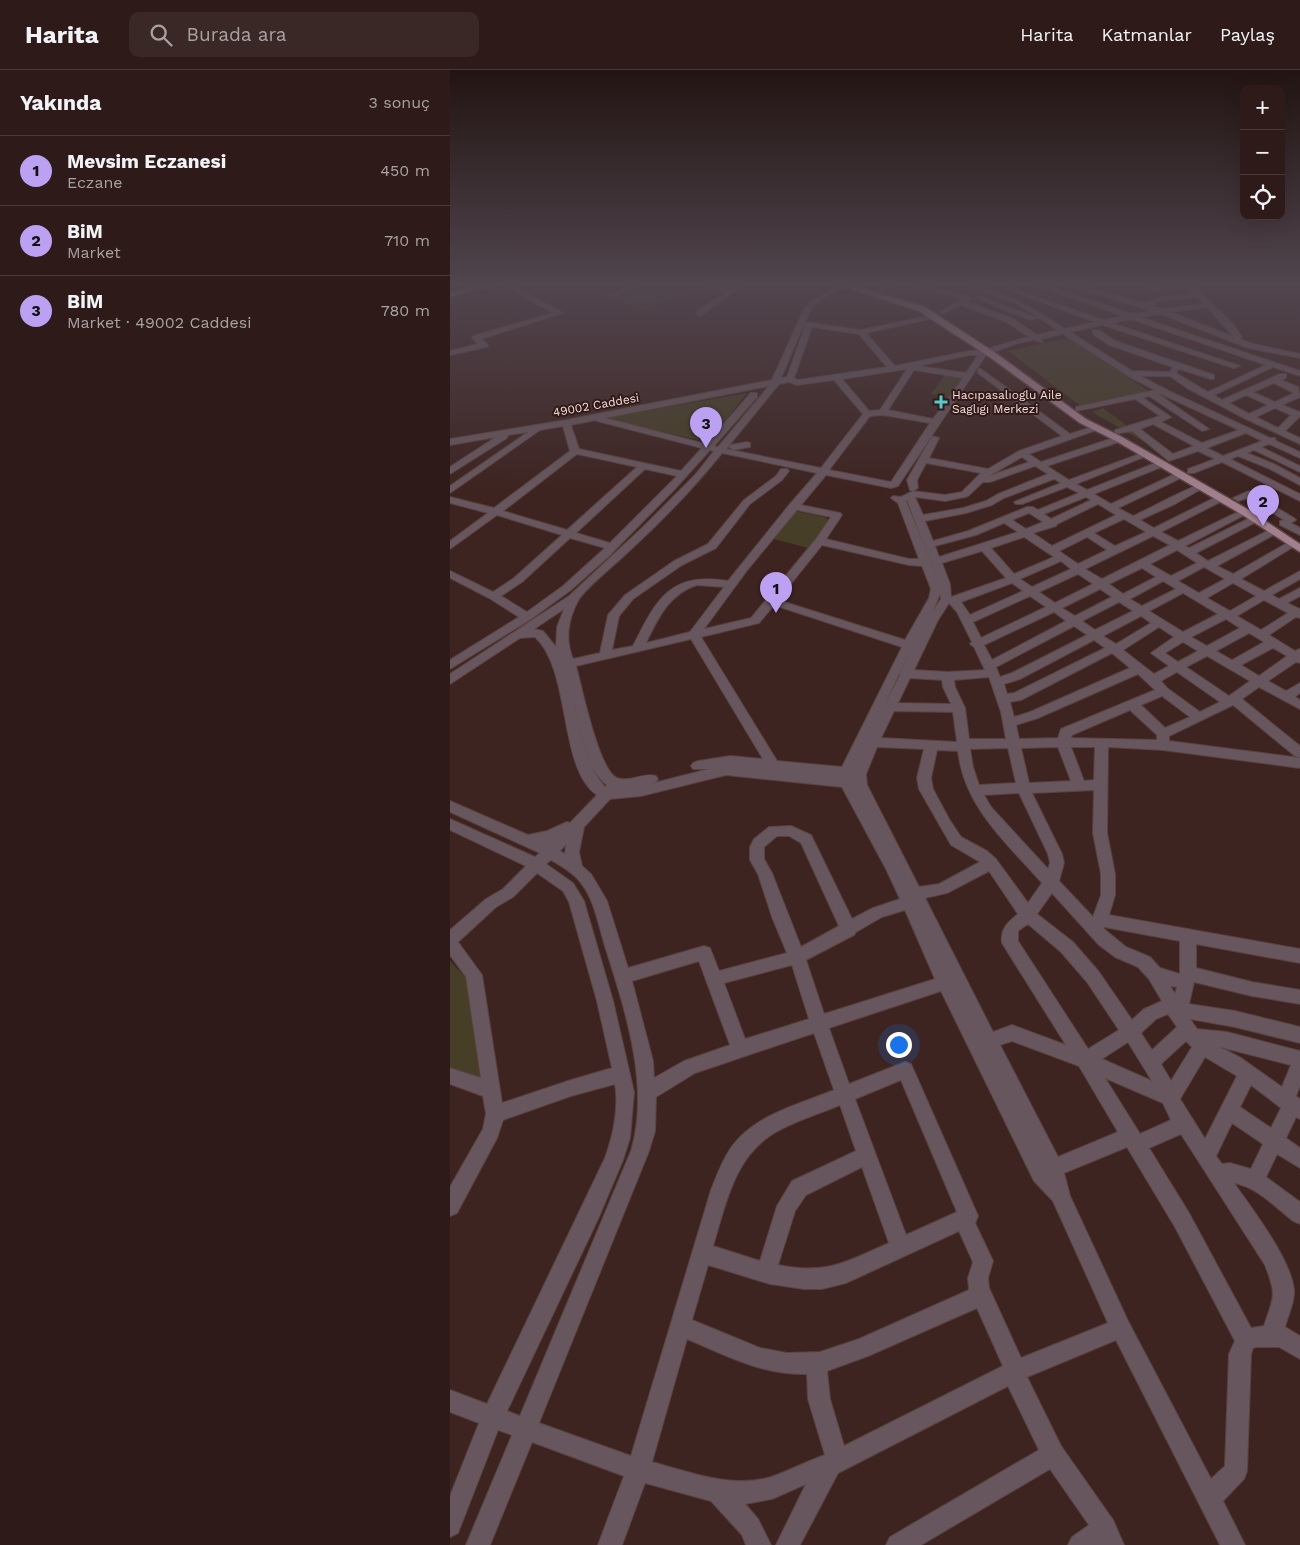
<!DOCTYPE html>
<html lang="tr">
<meta charset="utf-8">
<style>
body{margin:0;font-family:"Work Sans",sans-serif;background:#3a2826;color:#f1f3f6}
.controls{position:absolute;right:15px;top:15px;display:grid;overflow:hidden;border-radius:10px;box-shadow:0 5px 20px #0002}
.controls button{width:45px;height:45px;display:grid;place-items:center;padding:0;border:0;border-bottom:1px solid #493938;background:#2e1b19;color:#f1f3f6;font:25px sans-serif}
.you{position:absolute;left:448px;top:974px;width:18px;height:18px;margin:-12px;border:4px solid #fff;border-radius:50%;background:#1a73e8;box-shadow:0 0 0 8px #1a73e833}
.badge{display:grid;place-items:center;width:32px;height:32px;border-radius:50%;background:#bca0f2;color:#111;font-size:16px;font-weight:700}
.pin{position:absolute;translate:-50% -41px;filter:drop-shadow(0 1px 2px #0008)}
.pin::after{content:'';position:absolute;top:26px;width:18px;height:15px;background:inherit;clip-path:polygon(0 0,100% 0,50% 100%)}
.list{margin:0;padding:0;list-style:none}
h2{display:flex;justify-content:space-between;align-items:center;height:65px;margin:0;padding:0 20px;font-size:21px}
h2 small{font-size:16px;font-weight:400;color:#a7a1a2}
.list li{display:grid;grid-template-columns:32px 1fr auto;gap:15px;align-items:center;box-sizing:border-box;height:70px;padding:0 20px;border-top:1px solid #493938}
.list b{display:block;font-size:19px;white-space:nowrap}
.list p{margin:0;font-size:16px;white-space:nowrap;color:#a7a1a2}
.list em{font-size:16px;font-style:normal;color:#a7a1a2}
.icon{flex:none;width:28px;height:28px;fill:none;stroke:currentColor;stroke-width:2;stroke-linecap:round;stroke-linejoin:round}
.map{position:relative;flex:none;width:850px;height:1475px;overflow:hidden}
header{display:flex;align-items:center;gap:30px;box-sizing:border-box;height:70px;padding:0 25px;background:#2e1b19;border-bottom:1px solid #493938}
header strong{font-size:24px}
nav{display:flex;gap:28px;margin-inline-start:auto;font-size:18px}
.search{width:350px;height:45px;background:#3a2826;display:flex;align-items:center;gap:12px;box-sizing:border-box;padding:0 18px;border-radius:10px;color:#a7a1a2;font-size:19px}
main{display:flex}
aside{flex:1;background:#2e1b19}
.map>svg:first-child{display:block}
.green{fill:#463e26}
.lines{fill:none;stroke-linecap:round;stroke-linejoin:round}
.minor-casing{stroke:#59423f;stroke-width:2}
.major-casing{stroke:#59423f;stroke-width:3}
.minor{fill:#67565d;fill-rule:evenodd}
.major{fill:#a27f8d;fill-rule:evenodd}
.poi-dot{fill:#53cdc9;stroke:#331a18;stroke-width:2}
.labels{text-anchor:middle;stroke-width:4;stroke-linejoin:round;paint-order:stroke}
.far-poi-label{font-size:12px;fill:#efdddb;stroke:#331a18;text-anchor:start}
.far-street-label{font-size:12px;fill:#efdddb;stroke:#331a18}
</style>
<header>
<strong>Harita</strong>
<div class="search"><svg class="icon" aria-label="search" viewBox="0 0 24 24"><circle cx="10" cy="10" r="6"/><path d="M15 15l6 6"/></svg>Burada ara</div>
<nav><a>Harita</a><a>Katmanlar</a><a>Paylaş</a></nav>
</header>
<main>
<aside>
<h2>Yakında<small>3 sonuç</small></h2>
<ul class="list">
<li><span class="badge">1</span><div><b>Mevsim Eczanesi</b><p>Eczane</p></div><em>450 m</em></li>
<li><span class="badge">2</span><div><b>BiM</b><p>Market</p></div><em>710 m</em></li>
<li><span class="badge">3</span><div><b>BİM</b><p>Market · 49002 Caddesi</p></div><em>780 m</em></li>
</ul>
</aside>
<div class="map">
<svg width="850" height="1475" viewBox="0 0 850 1475">
<rect width="100%" height="100%" fill="#3d2421"/>
<!-- green -->
<g class="green">
<polygon points="202,214 232,214 247,219 194,240 163,229"/>
<polygon points="619,268 699,321 632,337 558,281"/>
<polygon points="495,305 514,308 500,328 481,324"/>
<polygon points="297,323 258,372 161,350 161,347"/>
<polygon points="653,338 714,383 642,342"/>
<polygon points="346,441 375,447 380,451 366,472 358,478 324,469"/>
<polygon points="0,891 17,909 35,1013 0,1002"/>
</g>
<g class="lines">
<!-- minor casing -->
<g class="minor-casing">
<g id="minor">
<polygon points="51,214 59,214 113,243 31,269 38,275 37,277 0,285 0,281 28,274 22,268 23,266 103,243"/>
<polygon points="186,214 195,214 161,227 156,226"/>
<polygon points="249,214 259,214 279,220 289,214 296,214 250,246 246,244 249,240 275,223"/>
<path d="M391,214H399L363,235L355,252L411,260L484,245L488,247L416,263L445,296L519,281C539,281 559,271 579,267L556,252L511,235L495,243H491V241L512,229L460,214H470L520,227V229L516,232L562,248L587,265L608,260L566,233L511,214C544,213 587,241 615,259L645,252L555,219L560,218L654,250L673,246L582,214H591L682,244L702,241L613,214H623L696,233L711,227L744,224L738,218L697,222L694,220L695,219L742,214L783,254L792,267L790,269L803,274L850,284V288L798,278L711,244L690,247L850,301V306L823,297L764,325L772,330L830,304H836V308L831,310L848,317L850,327L832,335L850,342V346L835,361L850,368V374L796,349L737,318L720,306H690L719,321L820,368H825L826,371L850,382V388L819,374L811,377L850,396V402L804,380L797,383L824,394L850,408V415L818,398L788,386L780,389L850,424V431L772,392L744,403H738V399L765,389L748,381L719,391L682,361L665,364V360L710,346L685,329L626,341V337L705,320L678,306L613,264L591,269L593,273L584,270L565,274L536,285L448,416L441,418L376,405L351,435L390,443L392,445L376,469L459,489H469L448,433L441,428L443,426L451,427L463,421L495,425L512,422L531,403L476,393L467,410L468,418L463,421L460,420L457,410L482,366L489,368L479,388L538,399L569,381L612,366L528,303V299H531L620,364L648,355L652,358L579,384L591,392L666,367H672V371L597,396L619,410L692,383L695,382L699,385L626,414L637,420L708,392H714V396L644,424L661,434L727,403H733V407L668,438L683,446C695,441 746,413 753,414V418L725,434L690,450L704,458L768,426H774V430L711,462L728,471L792,440H798L800,442L735,476L739,478L802,447H808V451L746,483L758,491L823,458L827,459V463L767,496L783,504L839,472L843,471L848,474L791,509L814,521L850,501V509L822,525L829,529L850,518V526L837,533L850,539V548L846,547L819,565L845,581L850,579V593L846,592L818,611L836,621L850,613V623L845,627L850,630V639L809,617L792,629L850,676V688L845,686L783,635L719,666V671L850,688V698L713,680L658,677L657,763L665,804V825L659,845L850,879V893L746,874V898L802,912L850,920V934L802,926L744,912L739,934L785,941L850,957V973L785,957L740,949L747,959L777,962L850,981V1016L846,1026L850,1029V1049L846,1047L836,1068L850,1078V1098L827,1084L816,1107L850,1132V1154L843,1151C825,1137 807,1117 784,1113C802,1139 841,1189 844,1220C845,1232 838,1245 835,1257L850,1266V1289L829,1277H806L803,1278L801,1284L797,1401L794,1409L773,1431L795,1475H770L666,1270L577,1307L611,1376L663,1450L674,1475H618L622,1467L639,1455L600,1399L471,1475H436L440,1467L589,1380L558,1316L388,1403L350,1475H326L356,1414L322,1429L295,1434L308,1449L321,1475H296L292,1465L261,1431L195,1413L172,1475H148L174,1406L82,1372L40,1475H16L62,1365L48,1360L8,1463L0,1467V1426L29,1353L0,1342V1320L37,1334L155,1088C163,1066 169,1038 165,1014L121,1026L53,1050L47,1068L7,1143L0,1146V1117L33,1059L36,1044L33,1026L0,1014V998L31,1008L16,907L0,885V860L36,829L53,819L76,796L0,760V749L85,787L90,783L0,742V731L78,765L97,761L117,752L120,753L147,725C108,699 122,601 85,567L70,568L0,614V604L119,526L193,457L245,405L264,381L260,380L224,420L159,486L121,520L81,549L0,599V590L69,547L39,528L0,508V501L43,522L64,508L112,465L47,445L0,479V471L38,443L0,433V427L44,438L120,381L113,356L90,360L0,423V416L78,362L58,365L57,368L0,404V397L46,367L0,375V369L116,350L322,310L353,241L359,233ZM747,227L754,234L712,239L701,236L712,231ZM757,237L784,267L720,242ZM681,249L816,295L758,322L726,303L729,299L761,309H764V305L665,271L649,260H643V264L659,275L723,297L720,302L682,301L620,262L653,255L783,298L790,296L662,253ZM353,256H355L337,307L331,308ZM362,257L409,264L437,297L348,310L344,308ZM519,285H528L516,303L469,296ZM457,299L430,340L419,341L392,309ZM464,300L513,308L483,349L438,340ZM384,310L413,344L371,398L276,379L329,314L339,312L347,315ZM824,313L844,323L825,332L803,322ZM319,316L268,377L264,376L307,327V323H301L256,374L155,348ZM708,324H711L789,360L752,373L711,352L721,347L693,328L699,326L752,361L759,359ZM796,325L818,335L799,344L779,333ZM825,338L841,345L828,358L806,347ZM433,345L480,353L441,412L379,400L420,346ZM146,350L147,351L252,378L231,401L129,379L121,355ZM703,354L744,376L723,384L690,359ZM796,363L812,371L773,386L757,378ZM272,383L367,403L340,434L278,511C220,501 206,530 183,576L162,580L169,546L183,529L232,495L266,478L300,434L332,410L339,401L337,399H331L326,406L294,430L258,474L224,491L175,525L158,545L150,583L123,589C115,570 118,549 128,531C132,521 167,493 177,483C211,452 243,419 272,383ZM127,384L187,397L117,460L53,441ZM572,387L579,392L539,406ZM585,396L598,404L548,424L536,431L513,438L473,445L465,427L495,431L515,427L518,426L533,412H540ZM195,399L227,406L160,473L126,463ZM604,409L611,413L564,432L566,434H572L617,417L629,423L588,440L583,437H577L518,461L483,471L475,451L516,443L542,435L554,428ZM636,427L641,430L601,449L594,444ZM457,430L474,475L456,431ZM648,434L666,445L602,476L583,463L606,456L607,454ZM347,440L381,447L366,469L301,548L254,559L298,499ZM579,443L593,452L576,459L562,450ZM674,449L696,462L665,476L644,463ZM554,453L568,462L489,487L485,476L526,465ZM703,466L720,475L652,509L635,499ZM574,467L604,487L564,504L541,478ZM637,467L657,480L628,494L609,481ZM120,468L155,478L113,516L77,542L51,526L72,512ZM372,475L459,495L472,496L481,519L479,528L455,570L328,530ZM474,475L475,477L490,515ZM727,480L747,493L721,506L700,494ZM532,481L556,508L501,527L500,514L492,493ZM611,491L621,499L582,517L570,509ZM754,497L775,509L749,523L728,511ZM692,498L706,507L673,524L659,514ZM628,504L643,514L605,533L589,522ZM713,511L726,519L692,536L680,529ZM562,513L573,521L520,545L511,532ZM783,513L806,526L780,541L757,528ZM247,515L274,517L240,562L196,573C208,548 219,524 247,515ZM650,519L662,527L625,546L612,538ZM733,523L768,544L733,562L699,541ZM490,524L491,529L483,541ZM580,526L596,537L531,568L523,552ZM814,530L838,543L811,560L787,546ZM669,532L683,541L645,560L632,551ZM499,533L507,542L522,572L520,574L524,577L535,600L498,602L464,600L488,550ZM324,535L452,577L392,697L327,691L251,567L309,553ZM114,539L107,557L106,577L93,561L84,559ZM604,542L616,551L542,590L534,575ZM691,546L701,553L666,574L653,566ZM776,549L790,558L757,576L741,567ZM624,556L637,565L562,603L550,607L546,597ZM709,557L724,567L701,583L719,596L704,604L673,580ZM799,563L814,572L782,590L766,581ZM241,569L313,689L280,686L248,691L243,693L241,696L243,699H259L200,714L206,712L208,709L206,706C194,702 180,713 167,708C149,701 132,618 126,596ZM644,570L655,578L564,623L557,624L554,614L570,609ZM733,572L748,581L728,592L715,583ZM823,578L837,586L809,606L791,595ZM462,579L451,601L449,604ZM662,583L680,598L580,642L564,647L560,632L571,630ZM757,586L800,611L779,626L736,597ZM727,602L770,632L750,642L717,618L711,611ZM449,604L450,605L435,634ZM688,604L705,620L611,659L608,668L569,669L566,655L588,648ZM539,607L551,642L556,669H519L515,638L505,617L504,610ZM460,608L492,610L493,617L501,634L448,633ZM712,626L740,647L715,658L691,635ZM123,629C130,656 133,697 157,715L155,717C134,693 130,659 123,629ZM680,640L707,665V670L621,668L622,665ZM444,641L503,642L507,672L431,668ZM427,677L474,679L467,708L469,719L501,775L530,792L489,814L469,817L417,715L416,704ZM608,677L621,711L579,713L571,678ZM621,677H645L644,710L634,711ZM558,678L566,713L529,715L523,697L520,679ZM487,680L508,681C514,737 557,773 592,813L578,833L546,789L537,781L511,767L499,749L483,719L481,708ZM276,705L392,717L436,799L450,829L423,838L402,849L361,765L341,756L319,757L304,769L300,777V790L308,804L322,847L337,883L269,901L260,878L254,876L178,898L157,831L141,804L132,796L129,782L134,757L160,729L191,726ZM644,720L643,763L651,804V825L643,847L609,811L614,793L612,784L582,723ZM569,723L598,784L600,793L598,799L541,737L534,725ZM327,766H339L351,773L389,856L351,877L322,803L314,789V777ZM116,774L115,784L110,781ZM101,790C111,796 124,803 131,813C144,829 148,853 154,873C174,937 201,1015 181,1081L70,1346L57,1341L148,1149L173,1090L180,1068L184,1022L163,931L134,831L123,813L96,794ZM539,801L568,844C558,852 550,859 552,873L616,975L562,955L543,962L475,828L497,823ZM87,803L113,821L119,832L147,931L162,998L121,1010L52,1033L32,905L8,872L46,837L63,827ZM602,823L649,875L665,887L688,897L699,909L712,931L694,939L682,950L649,902L623,872L587,844ZM455,840L485,909L374,944L356,890L404,865L406,862L432,847ZM578,854L611,882L637,912L669,960L638,979L568,871V861ZM654,857L730,871V904L710,898L700,887L676,877L654,859ZM249,891L280,975L234,991L204,1008L203,991L182,911ZM342,895L359,949L295,969L274,913ZM720,916L727,917L725,924ZM491,921L584,1111L603,1131L658,1253L571,1288L539,1218L538,1208L543,1191L525,1153L528,1146L461,994L455,992L399,1014L379,958ZM718,944L727,957L702,980L691,963L706,949ZM364,963L384,1020C350,1034 307,1044 283,1075C273,1088 267,1105 261,1120L181,1386L89,1353L199,1081L205,1061L206,1027L245,1003ZM562,971L629,996L668,1062L608,1087L550,975ZM736,971L742,977L721,1011L711,994ZM678,972L702,1011L652,989ZM770,977L841,995L832,1017L791,988ZM755,987L787,1006L755,1069L730,1029ZM655,1008L713,1033L721,1050L690,1064ZM451,1010L507,1142L456,1165L405,1029ZM801,1015L831,1038L821,1058L790,1037ZM390,1035L406,1081L342,1111L327,1136L310,1191L263,1176C276,1134 284,1086 326,1062C345,1051 369,1044 390,1035ZM782,1053L813,1074L801,1099L780,1093L772,1094L766,1086ZM731,1064L815,1195C827,1226 824,1226 814,1256L801,1258L739,1143L699,1078ZM677,1077L725,1157L785,1271L779,1284L775,1396L761,1409L678,1251L620,1126L614,1103ZM412,1097L439,1173C396,1192 377,1205 328,1195L345,1141L356,1125ZM509,1161L523,1192L518,1208L519,1220L409,1269L370,1282L337,1283L310,1278L242,1250L258,1195L320,1214L354,1219H372L396,1213ZM527,1238L553,1296L394,1376L380,1329L377,1301L418,1286ZM237,1269C278,1286 311,1305 357,1304L358,1329L375,1385C357,1391 339,1401 321,1407C281,1419 240,1402 202,1392Z"/>
<polygon points="437,214 445,214 432,221 427,220"/>
<polygon points="526,226 530,226 587,248 580,250 526,228"/>
<polygon points="297,372 300,373 300,377 283,380 279,377 280,375"/>
<polygon points="799,421 844,448 846,450 841,453 850,458 850,465 830,455 830,451 834,450 798,428 788,431 783,428"/>
</g>
</g>
<!-- major casing -->
<g class="major-casing">
<g id="major">
<polygon points="33,214 45,214 0,227 0,223"/>
<polygon points="386,214 397,214 475,237 547,284 636,349 672,367 799,440 850,474 850,482 791,444 666,371 630,353 541,288 469,241"/>
</g>
</g>
<!-- minor -->
<use href="#minor" class="minor"/>
<!-- major -->
<use href="#major" class="major"/>
</g>
<!-- sky -->
<linearGradient id="sky" x2="0" y2="1"><stop stop-color="#221412"/><stop offset="0.51" stop-color="#51454e"/><stop offset="1" stop-color="#51454e" stop-opacity="0"/></linearGradient>
<rect width="850" height="420" fill="url(#sky)"/>
<!-- markers -->
<path class="poi-dot" d="M488.5 324.5h5v5h5v5h-5v5h-5v-5h-5v-5h5z"/>
<g class="labels">
<!-- far-poi labels -->
<g class="far-poi-label">
<text x="502" y="329">Hacıpasalıoglu Aile<tspan x="502" dy="14">Saglıgı Merkezi</tspan></text>
</g>
<!-- far-street labels -->
<g class="far-street-label">
<text transform="translate(146 335) rotate(-10)" y="4">49002 Caddesi</text>
</g>
</g>
</svg>
<div class="controls">
<button>+</button>
<button>−</button>
<button><svg class="icon" aria-label="locate" viewBox="0 0 24 24"><circle cx="12" cy="12" r="6"/><path d="M12 2v4M12 18v4M2 12h4M18 12h4"/></svg></button>
</div>
<div class="you"></div>
<div class="pin badge" style="left:326px;top:543px">1</div>
<div class="pin badge" style="left:813px;top:456px">2</div>
<div class="pin badge" style="left:256px;top:378px">3</div>
</div>
</main>
